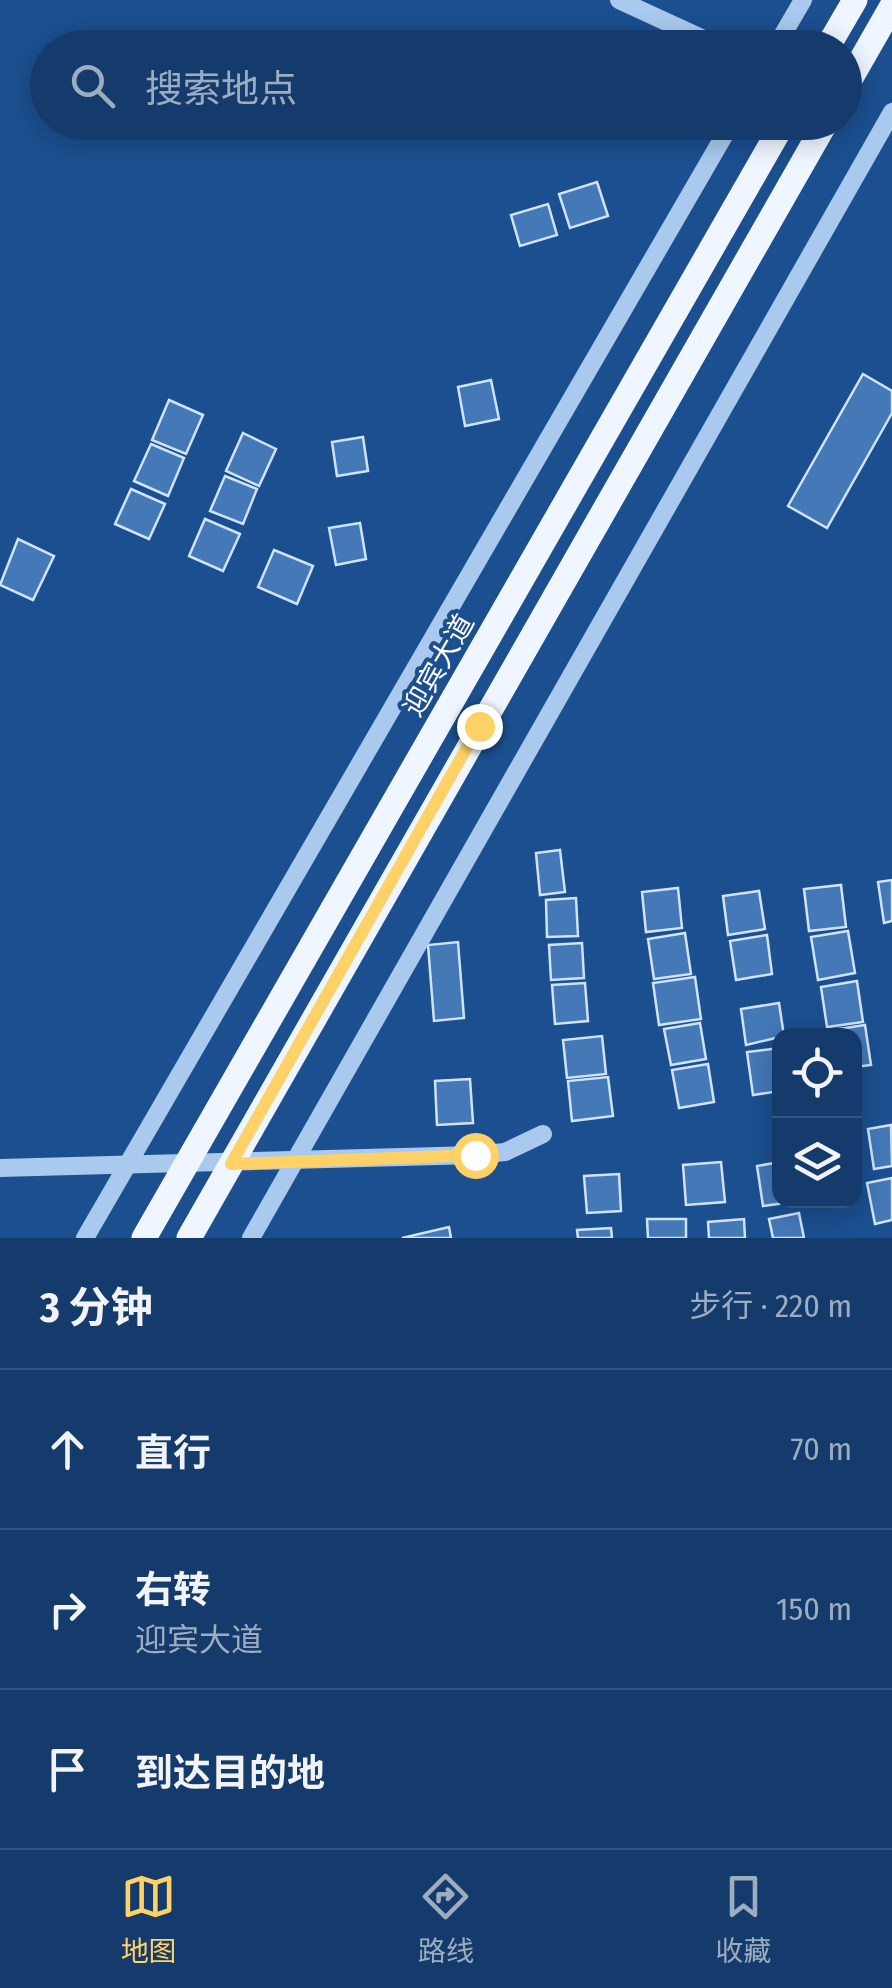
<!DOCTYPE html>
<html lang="zh">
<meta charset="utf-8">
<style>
body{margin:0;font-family:"Fira Sans Condensed","Noto Sans SC",sans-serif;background:#214673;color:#f1f3f6}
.controls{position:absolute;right:30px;bottom:30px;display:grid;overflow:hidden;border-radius:20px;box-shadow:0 5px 25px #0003}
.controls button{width:90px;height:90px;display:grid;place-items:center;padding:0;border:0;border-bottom:2px solid #33557e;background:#143b6b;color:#f1f3f6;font:50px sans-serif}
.stop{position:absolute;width:30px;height:30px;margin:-22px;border:8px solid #ffd166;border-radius:50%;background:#fff}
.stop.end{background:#ffd166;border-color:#fff;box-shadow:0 2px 10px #0008}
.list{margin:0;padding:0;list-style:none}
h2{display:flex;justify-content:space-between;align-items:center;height:130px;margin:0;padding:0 40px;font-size:42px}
h2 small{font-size:32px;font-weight:400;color:#9dadc1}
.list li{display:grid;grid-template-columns:65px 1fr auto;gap:30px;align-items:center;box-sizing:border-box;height:160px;padding:0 40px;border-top:2px solid #33557e}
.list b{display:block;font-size:38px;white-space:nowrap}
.list p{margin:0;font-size:32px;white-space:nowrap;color:#9dadc1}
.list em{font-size:32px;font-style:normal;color:#9dadc1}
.icon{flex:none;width:55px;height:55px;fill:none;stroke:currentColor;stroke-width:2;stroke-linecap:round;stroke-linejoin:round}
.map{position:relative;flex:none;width:892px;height:1238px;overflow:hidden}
.search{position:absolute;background:#143b6b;box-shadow:0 5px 25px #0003;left:30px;right:30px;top:30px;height:110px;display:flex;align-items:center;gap:25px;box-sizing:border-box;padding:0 35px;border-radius:55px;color:#9dadc1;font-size:38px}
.sheet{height:610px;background:#143b6b}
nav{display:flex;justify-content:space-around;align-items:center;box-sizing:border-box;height:140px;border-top:2px solid #33557e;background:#143b6b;font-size:28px;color:#9dadc1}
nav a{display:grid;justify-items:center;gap:5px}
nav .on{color:#ffd166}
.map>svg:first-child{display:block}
.building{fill:#4478b7;stroke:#cfe3fa;stroke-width:2.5}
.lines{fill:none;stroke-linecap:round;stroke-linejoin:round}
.minor{stroke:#a9c9ee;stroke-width:18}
.major{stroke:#f0f6ff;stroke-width:25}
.route{stroke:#ffd166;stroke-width:12}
.labels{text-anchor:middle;stroke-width:8;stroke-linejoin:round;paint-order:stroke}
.street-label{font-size:28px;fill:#fff;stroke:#1b4f8f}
</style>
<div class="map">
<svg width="892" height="1238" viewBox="0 0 892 1238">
<rect width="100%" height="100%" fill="#1b4f8f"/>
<!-- building -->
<g class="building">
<polygon points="597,182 608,216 570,228 559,194"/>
<polygon points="548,204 557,235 520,246 511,215"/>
<polygon points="863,374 892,391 892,413 827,528 788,506"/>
<polygon points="491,380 499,419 465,426 458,387"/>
<polygon points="169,400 203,415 186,454 152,440"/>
<polygon points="243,433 276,449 259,486 226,471"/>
<polygon points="363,437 368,471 337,476 332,442"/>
<polygon points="151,444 184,458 168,496 134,481"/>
<polygon points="225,476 257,489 243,524 210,511"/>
<polygon points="131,489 165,504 149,539 115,524"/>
<polygon points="205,519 240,534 223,571 189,556"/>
<polygon points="360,523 366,559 336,565 329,528"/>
<polygon points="18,539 54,556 33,600 0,585"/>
<polygon points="274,550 313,566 297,604 258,587"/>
<polygon points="560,850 565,892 540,895 536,853"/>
<polygon points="892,880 892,921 884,923 878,882"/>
<polygon points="841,885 846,927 809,931 804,889"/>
<polygon points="678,888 682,928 646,932 642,892"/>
<polygon points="759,891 765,929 728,935 723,896"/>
<polygon points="576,898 578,936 547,937 546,900"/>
<polygon points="848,931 855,973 818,980 811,937"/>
<polygon points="685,933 691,974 654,979 648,939"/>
<polygon points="767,935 772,974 736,980 730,941"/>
<polygon points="458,942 464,1018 434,1021 428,945"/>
<polygon points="582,943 584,978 551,980 549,945"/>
<polygon points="695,977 701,1019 659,1025 653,983"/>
<polygon points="857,981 863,1022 827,1027 821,987"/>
<polygon points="585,983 588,1021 555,1024 552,985"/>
<polygon points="779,1003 784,1036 746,1045 741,1009"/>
<polygon points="700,1023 706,1059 671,1065 664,1029"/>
<polygon points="865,1025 871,1065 854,1067 854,1036 826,1036 826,1031"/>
<polygon points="602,1036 606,1074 567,1078 563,1040"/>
<polygon points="780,1048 780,1091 753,1095 747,1052"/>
<polygon points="708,1064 714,1102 679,1108 672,1070"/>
<polygon points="608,1077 613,1116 572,1121 568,1081"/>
<polygon points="470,1079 473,1123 437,1125 435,1081"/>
<polygon points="891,1125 892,1166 874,1169 868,1129"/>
<polygon points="721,1162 725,1202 686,1205 683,1165"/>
<polygon points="780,1162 780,1200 799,1201 763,1206 757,1166"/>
<polygon points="619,1174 621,1211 587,1213 584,1176"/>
<polygon points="892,1178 892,1220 875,1224 867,1183"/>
<polygon points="799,1213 804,1238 773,1238 769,1219"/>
<polygon points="647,1219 686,1219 686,1238 648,1238"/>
<polygon points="744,1219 745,1238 709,1238 708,1222"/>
<polygon points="449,1227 451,1238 402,1238"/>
<polygon points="611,1228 612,1238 578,1238 577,1230"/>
</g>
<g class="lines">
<!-- minor -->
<g class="minor">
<polyline points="619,0 723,48"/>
<polyline points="775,48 803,0"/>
<polyline points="0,1168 475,1155 505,1152 543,1134"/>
<polyline points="85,1238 732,122"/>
<polyline points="251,1238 892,112"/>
</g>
<!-- major -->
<g class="major">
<polyline points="827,48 855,0"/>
<polyline points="844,90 892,6"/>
<polyline points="144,1238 784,122"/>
<polyline points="189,1238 826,122"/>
</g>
</g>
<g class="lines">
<!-- route -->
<polyline class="route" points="475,1155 231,1164 479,726"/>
</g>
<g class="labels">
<!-- street labels -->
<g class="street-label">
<text transform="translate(438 665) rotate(-60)" y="10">迎宾大道</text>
</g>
</g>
</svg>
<div class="controls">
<button><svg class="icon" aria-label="locate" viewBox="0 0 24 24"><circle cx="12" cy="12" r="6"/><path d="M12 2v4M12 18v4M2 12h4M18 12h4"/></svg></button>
<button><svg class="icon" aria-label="layers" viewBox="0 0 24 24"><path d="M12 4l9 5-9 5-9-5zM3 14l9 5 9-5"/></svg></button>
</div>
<div class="stop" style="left:475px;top:1155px"></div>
<div class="stop end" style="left:479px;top:726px"></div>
<div class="search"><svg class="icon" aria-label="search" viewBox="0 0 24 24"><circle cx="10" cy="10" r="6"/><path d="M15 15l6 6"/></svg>搜索地点</div>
</div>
<section class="sheet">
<h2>3 分钟<small>步行 · 220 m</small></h2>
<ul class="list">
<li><svg class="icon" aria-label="ahead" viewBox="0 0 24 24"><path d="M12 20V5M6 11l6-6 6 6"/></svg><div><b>直行</b></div><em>70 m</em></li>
<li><svg class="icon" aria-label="right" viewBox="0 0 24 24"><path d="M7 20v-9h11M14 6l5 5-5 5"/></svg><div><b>右转</b><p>迎宾大道</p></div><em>150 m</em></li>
<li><svg class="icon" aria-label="arrive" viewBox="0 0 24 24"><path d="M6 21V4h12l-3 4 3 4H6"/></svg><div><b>到达目的地</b></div></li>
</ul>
</section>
<nav>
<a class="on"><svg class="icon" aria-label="map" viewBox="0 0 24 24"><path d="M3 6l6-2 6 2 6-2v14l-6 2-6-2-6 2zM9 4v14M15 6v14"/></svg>地图</a>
<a><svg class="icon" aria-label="directions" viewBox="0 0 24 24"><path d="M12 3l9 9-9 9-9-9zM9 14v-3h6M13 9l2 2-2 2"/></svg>路线</a>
<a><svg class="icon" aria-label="saved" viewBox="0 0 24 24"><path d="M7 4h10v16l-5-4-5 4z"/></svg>收藏</a>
</nav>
